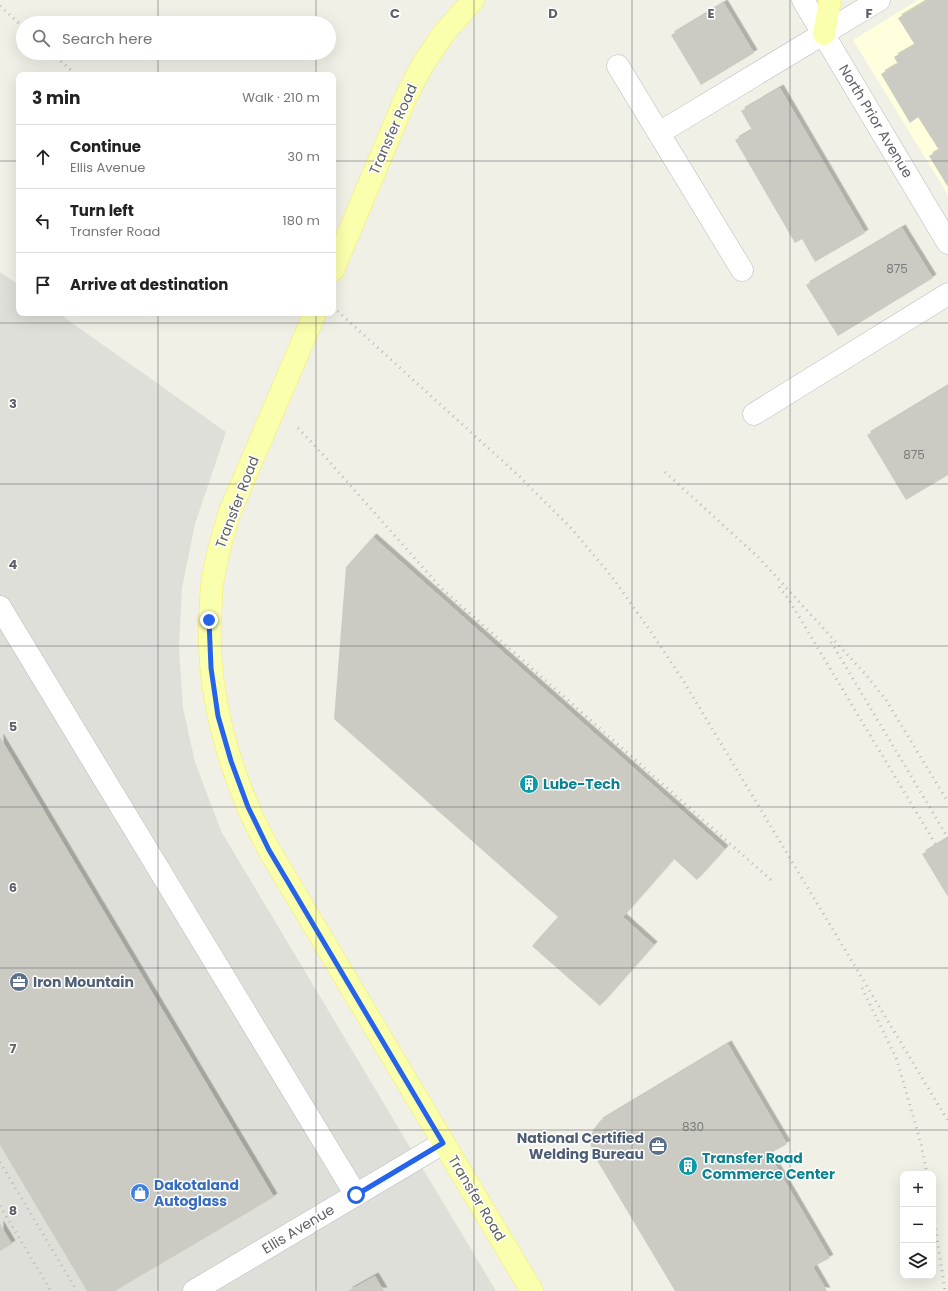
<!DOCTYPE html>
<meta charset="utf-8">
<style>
body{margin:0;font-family:Poppins,sans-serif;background:#f2f2f2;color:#222}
.controls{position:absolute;right:12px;bottom:12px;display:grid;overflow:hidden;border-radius:8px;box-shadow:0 4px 16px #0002}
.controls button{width:36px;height:36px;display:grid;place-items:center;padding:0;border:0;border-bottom:1px solid #e0e0e0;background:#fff;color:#222;font:20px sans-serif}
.stop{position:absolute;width:12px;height:12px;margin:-9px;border:3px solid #2563eb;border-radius:50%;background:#fff}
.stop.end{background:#2563eb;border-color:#fff;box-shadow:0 1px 4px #0008}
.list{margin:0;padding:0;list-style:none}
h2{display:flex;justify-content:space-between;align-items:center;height:52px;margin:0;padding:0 16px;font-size:17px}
h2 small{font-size:13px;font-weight:400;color:#767676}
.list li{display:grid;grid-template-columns:26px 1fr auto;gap:12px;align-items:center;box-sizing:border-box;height:64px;padding:0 16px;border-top:1px solid #e0e0e0}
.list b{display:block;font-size:15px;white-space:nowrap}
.list p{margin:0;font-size:13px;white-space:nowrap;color:#767676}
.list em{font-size:13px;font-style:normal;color:#767676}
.icon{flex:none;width:22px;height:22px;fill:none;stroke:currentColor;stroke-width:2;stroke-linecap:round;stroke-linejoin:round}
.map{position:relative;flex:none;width:948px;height:1291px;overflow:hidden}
.search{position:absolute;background:#fff;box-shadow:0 4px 16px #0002;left:16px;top:16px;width:320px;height:44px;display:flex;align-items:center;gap:10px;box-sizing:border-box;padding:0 14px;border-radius:22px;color:#767676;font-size:15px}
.panel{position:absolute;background:#fff;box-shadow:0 4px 16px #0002;left:16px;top:72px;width:320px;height:244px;border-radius:8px}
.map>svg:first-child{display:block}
.commercial{fill:#fffedd}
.industrial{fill:#dfdfd9}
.building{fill:#cbcbc3;filter:url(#shadow)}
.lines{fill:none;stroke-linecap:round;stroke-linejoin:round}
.minor-casing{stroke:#b9bac0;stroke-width:23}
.major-casing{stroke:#f5ec5b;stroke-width:23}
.minor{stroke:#fff;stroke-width:22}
.major{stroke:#faffad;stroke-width:22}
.rail{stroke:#b9b9ba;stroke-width:3;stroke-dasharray:1 5;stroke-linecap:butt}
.route{stroke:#2563eb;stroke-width:5}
.grid{fill:none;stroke:#5e6067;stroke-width:1;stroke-opacity:0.55}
.labels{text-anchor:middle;stroke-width:3;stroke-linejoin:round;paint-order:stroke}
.number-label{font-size:12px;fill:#797b7e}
.street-label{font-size:14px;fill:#5e6067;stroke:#fff}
.culture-label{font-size:14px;font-weight:bold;fill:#0d838f;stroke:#fff;text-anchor:start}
.service-label{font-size:14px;font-weight:bold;fill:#4e5e75;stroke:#fff;text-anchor:start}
.shop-label{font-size:14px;font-weight:bold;fill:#366cbe;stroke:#fff;text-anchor:start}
.grid-label{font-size:13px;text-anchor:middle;font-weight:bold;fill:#5e6067;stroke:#fff;stroke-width:3;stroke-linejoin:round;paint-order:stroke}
</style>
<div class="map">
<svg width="948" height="1291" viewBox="0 0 948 1291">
<defs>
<filter id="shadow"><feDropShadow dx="3.5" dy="-3.5" stdDeviation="0" flood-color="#0004"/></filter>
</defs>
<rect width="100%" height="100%" fill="#f0f0e7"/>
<!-- commercial -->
<polygon class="commercial" points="918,0 948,0 948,195 853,40"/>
<!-- industrial -->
<polygon class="industrial" points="0,272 19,285 19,313 58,313 226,432 195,524 182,588 179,647 183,708 195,762 221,831 496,1291 0,1291"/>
<!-- building -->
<g class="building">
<polygon points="928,0 948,0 948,187 929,156 939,150 918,117 910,123 881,74 898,64 894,57 915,45 898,18"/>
<polygon points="724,3 754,53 701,85 671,35"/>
<polygon points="780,88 865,233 815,262 802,239 795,243 735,140 752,130 741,111"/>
<polygon points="902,228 933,278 838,336 806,285"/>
<polygon points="948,386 948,475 906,500 867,435"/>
<polygon points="373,537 725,849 697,880 674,859 623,917 654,945 600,1006 532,946 558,917 334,719 346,567"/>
<polygon points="0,737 274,1197 115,1291 87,1291 0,1145"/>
<polygon points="948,838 948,897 922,854"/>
<polygon points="728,1044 787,1144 769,1154 830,1258 813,1267 827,1291 675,1291 592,1152 591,1145 591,1137 593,1130 600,1121"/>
<polygon points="0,1224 12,1244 0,1251"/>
<polygon points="375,1276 384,1291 348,1291"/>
</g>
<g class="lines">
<!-- minor casing -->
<g class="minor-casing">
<g id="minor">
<polyline points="803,0 948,243"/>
<polyline points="618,66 742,270"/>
<polyline points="659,133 879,0"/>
<polyline points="754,414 948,294"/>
<polyline points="0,607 356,1195"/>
<polyline points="194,1291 443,1143"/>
</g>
</g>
<!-- major casing -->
<g class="major-casing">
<g id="major">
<polyline points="824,34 830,0"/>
<polyline points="333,270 406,97 423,64 444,33 473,0"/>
<path d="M315,313L229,514C223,536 216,557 213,579C211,587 211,595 211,603C205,672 221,743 248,807C254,822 262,836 269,850L532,1291"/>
</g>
</g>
<!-- minor -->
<use href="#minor" class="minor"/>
<!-- major -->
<use href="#major" class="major"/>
<!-- rail -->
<g class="rail">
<polyline points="0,6 23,27"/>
<polyline points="52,53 76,75"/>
<polyline points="333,307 519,476 572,529 612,577 649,629 684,682 948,1121"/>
<polyline points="298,428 327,459 440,587 771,880"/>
<polyline points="665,472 758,557 867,676 886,700 948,802"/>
<polyline points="779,587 789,600 936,845"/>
<polyline points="831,642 948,838"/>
<polyline points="862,988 897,1060 921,1144 927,1174"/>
<polyline points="0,1162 77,1291"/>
<polyline points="0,1206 51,1291"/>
<polyline points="933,1211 945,1291"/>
</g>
</g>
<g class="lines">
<!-- route -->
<polyline class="route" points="209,620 211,668 218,716 231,761 248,807 269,850 443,1143 356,1195"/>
</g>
<!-- grid -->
<path class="grid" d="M158,0V23M316,0V23M474,0V1291M632,0V1291M790,0V1291M158,53V75M316,53V75M0,161H19M333,161H948M158,313V1291M316,313V1291M0,323H948M0,484H948M0,646H948M0,807H948M0,968H948M0,1130H948"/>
<!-- icons -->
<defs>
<g id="building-disc" transform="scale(1)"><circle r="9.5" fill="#0f9aa8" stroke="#fff"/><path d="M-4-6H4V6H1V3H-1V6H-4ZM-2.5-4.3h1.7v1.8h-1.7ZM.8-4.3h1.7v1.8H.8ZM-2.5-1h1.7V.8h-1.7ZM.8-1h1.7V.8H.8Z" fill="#fff"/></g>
<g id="office-disc" transform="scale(1)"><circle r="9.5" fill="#5c6f8a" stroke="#fff"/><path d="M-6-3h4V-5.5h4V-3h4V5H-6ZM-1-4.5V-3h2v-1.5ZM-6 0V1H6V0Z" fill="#fff"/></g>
<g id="shop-disc" transform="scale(1)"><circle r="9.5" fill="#3f7fe0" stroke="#fff"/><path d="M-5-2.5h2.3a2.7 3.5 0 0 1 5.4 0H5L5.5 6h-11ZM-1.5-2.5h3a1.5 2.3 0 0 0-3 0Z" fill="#fff"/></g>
</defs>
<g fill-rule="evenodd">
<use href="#building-disc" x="529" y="784"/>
<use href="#office-disc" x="19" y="982"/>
<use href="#office-disc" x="658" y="1146"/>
<use href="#building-disc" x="688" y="1166"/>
<use href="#shop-disc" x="140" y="1193"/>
</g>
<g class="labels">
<!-- number labels -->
<g class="number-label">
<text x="897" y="273">875</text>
<text x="914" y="459">875</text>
<text x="693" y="1131">830</text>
</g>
<!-- street labels -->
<g class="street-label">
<text transform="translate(876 121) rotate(59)" y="5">North Prior Avenue</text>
<text transform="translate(393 129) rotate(-66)" y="5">Transfer Road</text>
<text transform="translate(237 502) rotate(-69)" y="5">Transfer Road</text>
<text transform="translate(477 1198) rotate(59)" y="5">Transfer Road</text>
<text transform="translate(298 1229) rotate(-31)" y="5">Ellis Avenue</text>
</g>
<!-- culture labels -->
<g class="culture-label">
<text x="543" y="789">Lube-Tech</text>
<text x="702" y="1163">Transfer Road<tspan x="702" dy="16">Commerce Center</tspan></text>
</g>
<!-- service labels -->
<g class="service-label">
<text x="33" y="987">Iron Mountain</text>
<text x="644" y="1143" text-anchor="end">National Certified<tspan x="644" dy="16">Welding Bureau</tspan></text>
</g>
<!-- shop labels -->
<g class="shop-label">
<text x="154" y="1190">Dakotaland<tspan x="154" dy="16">Autoglass</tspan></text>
</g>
</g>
<g class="grid-label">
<text x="395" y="18">C</text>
<text x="553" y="18">D</text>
<text x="711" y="18">E</text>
<text x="869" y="18">F</text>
<text x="13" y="408">3</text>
<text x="13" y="569">4</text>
<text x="13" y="731">5</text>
<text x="13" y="892">6</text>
<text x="13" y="1053">7</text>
<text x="13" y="1215">8</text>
</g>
</svg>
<div class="controls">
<button>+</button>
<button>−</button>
<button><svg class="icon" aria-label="layers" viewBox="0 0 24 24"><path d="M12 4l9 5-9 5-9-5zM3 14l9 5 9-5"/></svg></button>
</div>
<div class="stop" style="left:356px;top:1195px"></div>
<div class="stop end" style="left:209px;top:620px"></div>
<div class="search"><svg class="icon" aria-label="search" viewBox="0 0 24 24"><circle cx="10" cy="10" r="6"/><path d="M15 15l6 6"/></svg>Search here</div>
<section class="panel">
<h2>3 min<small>Walk · 210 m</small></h2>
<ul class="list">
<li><svg class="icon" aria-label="ahead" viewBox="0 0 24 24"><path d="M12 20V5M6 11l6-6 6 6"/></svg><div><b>Continue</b><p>Ellis Avenue</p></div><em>30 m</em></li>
<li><svg class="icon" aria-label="left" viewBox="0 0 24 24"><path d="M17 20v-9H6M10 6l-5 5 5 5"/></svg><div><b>Turn left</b><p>Transfer Road</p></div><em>180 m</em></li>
<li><svg class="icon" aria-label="arrive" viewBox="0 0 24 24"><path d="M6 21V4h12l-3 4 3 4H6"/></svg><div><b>Arrive at destination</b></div></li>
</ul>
</section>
</div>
